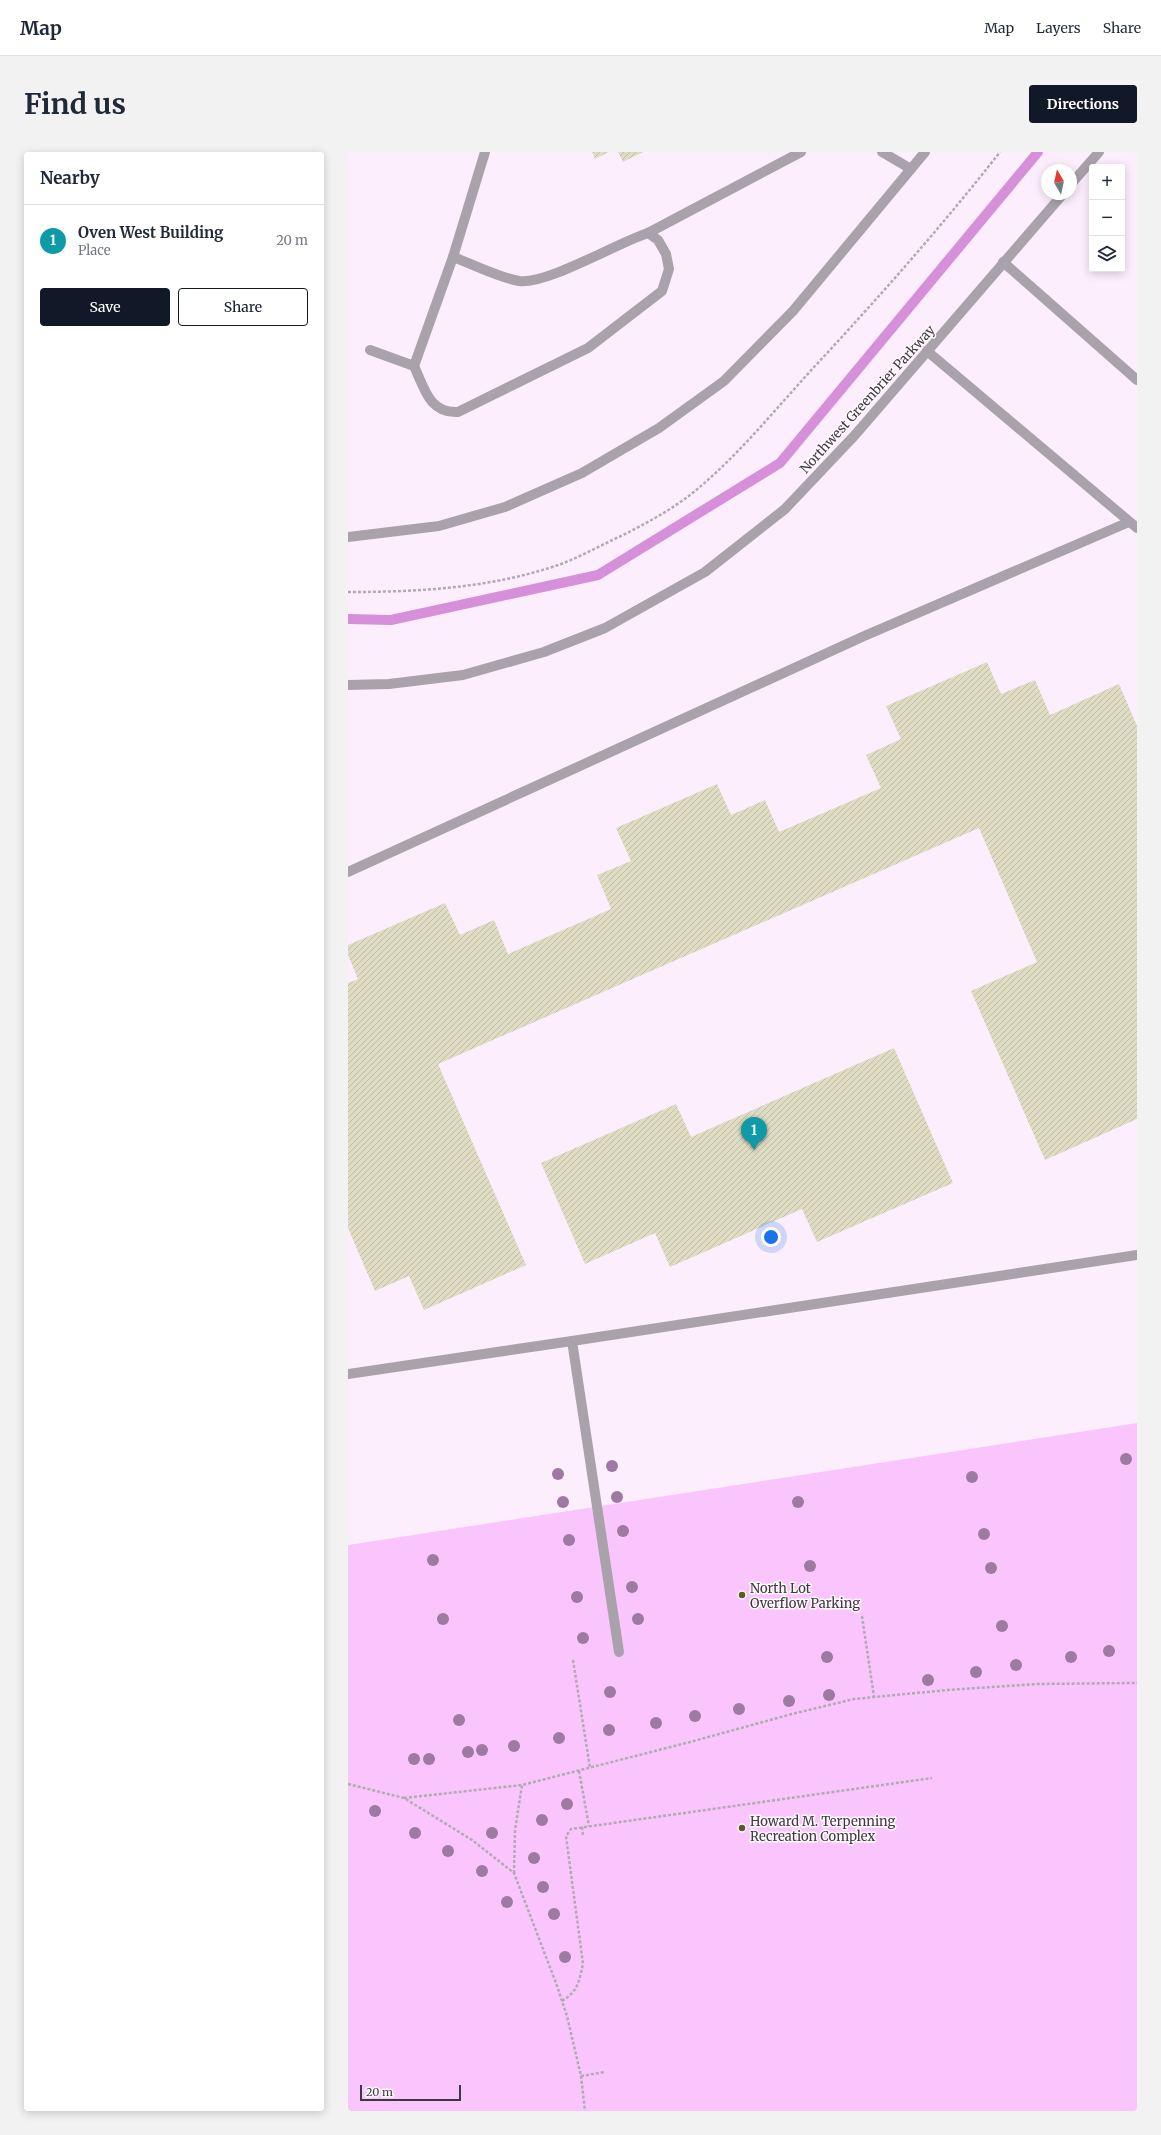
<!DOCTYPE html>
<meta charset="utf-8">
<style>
body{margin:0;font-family:Merriweather,serif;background:#f2f2f3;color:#1f2937}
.controls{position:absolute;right:12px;top:12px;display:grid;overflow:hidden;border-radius:4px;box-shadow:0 2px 10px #0003}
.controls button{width:36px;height:36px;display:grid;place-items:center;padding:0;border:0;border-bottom:1px solid #e0e1e3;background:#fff;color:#1f2937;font:20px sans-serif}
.compass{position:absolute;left:693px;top:12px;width:36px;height:36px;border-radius:50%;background:#fff;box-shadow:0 2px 10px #0003;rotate:351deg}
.scale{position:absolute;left:12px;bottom:10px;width:101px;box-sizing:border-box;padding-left:4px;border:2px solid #403840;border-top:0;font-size:11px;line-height:14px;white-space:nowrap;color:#403840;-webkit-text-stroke:3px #fdf9fd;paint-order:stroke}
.you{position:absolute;left:423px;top:1085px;width:14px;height:14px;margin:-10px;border:3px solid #fff;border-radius:50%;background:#1a73e8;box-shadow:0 0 0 6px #1a73e833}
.badge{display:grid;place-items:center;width:26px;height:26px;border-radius:50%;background:#111827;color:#fff;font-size:13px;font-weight:700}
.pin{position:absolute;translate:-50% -33px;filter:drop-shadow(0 1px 2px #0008)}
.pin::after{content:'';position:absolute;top:21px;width:14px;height:12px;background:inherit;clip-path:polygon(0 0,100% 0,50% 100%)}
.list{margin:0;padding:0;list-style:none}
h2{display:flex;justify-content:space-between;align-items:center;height:52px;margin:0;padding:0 16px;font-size:17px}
h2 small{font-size:13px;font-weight:400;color:#747a83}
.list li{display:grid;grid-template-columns:26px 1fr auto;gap:12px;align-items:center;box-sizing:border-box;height:72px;padding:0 16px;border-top:1px solid #e0e1e3}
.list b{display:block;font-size:15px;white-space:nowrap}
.list p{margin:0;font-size:13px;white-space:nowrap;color:#747a83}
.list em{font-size:13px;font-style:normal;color:#747a83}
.actions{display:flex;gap:8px;padding:12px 16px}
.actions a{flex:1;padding:9px 0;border:1px solid #111827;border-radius:4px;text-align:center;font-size:14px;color:#111827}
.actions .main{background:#111827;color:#fff}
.icon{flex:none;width:22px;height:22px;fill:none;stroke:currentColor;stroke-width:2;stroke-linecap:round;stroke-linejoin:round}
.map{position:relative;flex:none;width:789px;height:1959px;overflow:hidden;border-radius:4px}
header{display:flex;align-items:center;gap:24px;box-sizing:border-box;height:56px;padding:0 20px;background:#fff;border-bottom:1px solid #e0e1e3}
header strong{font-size:19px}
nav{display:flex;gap:22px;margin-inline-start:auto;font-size:14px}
.intro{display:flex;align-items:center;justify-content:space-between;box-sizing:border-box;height:96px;padding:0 24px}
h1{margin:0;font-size:28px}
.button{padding:10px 18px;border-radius:4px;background:#111827;color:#fff;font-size:14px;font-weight:700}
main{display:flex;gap:24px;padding:0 24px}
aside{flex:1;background:#fff;border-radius:4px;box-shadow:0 2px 10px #0003}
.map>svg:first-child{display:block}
.built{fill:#fdeefe;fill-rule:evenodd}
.grass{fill:#fac5fd}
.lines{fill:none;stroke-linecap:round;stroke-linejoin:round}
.stream{stroke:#d690da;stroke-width:10}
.building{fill:url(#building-hatch)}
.path{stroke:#b1abb1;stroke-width:2.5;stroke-dasharray:3 2;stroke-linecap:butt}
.minor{stroke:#aaa2ab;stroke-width:10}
.tree{fill:#9e79a1}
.poi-dot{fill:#5e5b28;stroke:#fdf9fd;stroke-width:1.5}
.labels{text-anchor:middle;stroke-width:3;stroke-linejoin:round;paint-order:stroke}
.street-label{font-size:13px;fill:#403840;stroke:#fdf9fd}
.poi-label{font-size:13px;fill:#403840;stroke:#fdf9fd;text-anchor:start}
</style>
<header>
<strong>Map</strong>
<nav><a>Map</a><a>Layers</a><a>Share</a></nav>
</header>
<div class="intro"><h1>Find us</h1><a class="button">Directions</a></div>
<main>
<aside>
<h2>Nearby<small></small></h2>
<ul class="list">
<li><span class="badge" style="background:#0f9aa8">1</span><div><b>Oven West Building</b><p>Place</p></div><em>20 m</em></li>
</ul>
<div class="actions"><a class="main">Save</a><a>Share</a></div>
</aside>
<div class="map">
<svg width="789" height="1959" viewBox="0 0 789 1959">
<defs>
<pattern id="building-hatch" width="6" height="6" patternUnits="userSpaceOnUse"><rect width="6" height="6" fill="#deddc4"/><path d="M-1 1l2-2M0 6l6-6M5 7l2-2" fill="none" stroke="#c0bea9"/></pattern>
</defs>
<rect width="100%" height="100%" fill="#fdf9fd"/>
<!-- built -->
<path class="built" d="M0,0H789V1271L0,1393ZM744,15H774V117H744ZM699,18H723V42H699Z"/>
<!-- grass -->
<polygon class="grass" points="789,1271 789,1959 0,1959 0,1393"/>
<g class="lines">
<!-- stream -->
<polyline class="stream" points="0,467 43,468 250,423 432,311 690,0"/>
</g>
<!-- building -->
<g class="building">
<polygon points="244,0 261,0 247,7"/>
<polygon points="270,0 295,0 275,10"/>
<polygon points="639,510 653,542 687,528 702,563 771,532 789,574 789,967 697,1008 623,839 689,810 631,676 90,912 178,1113 76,1158 61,1124 27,1139 0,1076 0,831 10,827 0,803 0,793 97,751 112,783 146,768 160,802 263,757 249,723 283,709 268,676 369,632 383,663 417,648 431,680 533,636 518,603 553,587 538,554"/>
<polygon points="546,896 605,1031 469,1090 454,1057 322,1115 307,1081 237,1112 193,1011 328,952 343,985"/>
</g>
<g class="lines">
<!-- path -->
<g class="path">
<path d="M0,440C71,440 145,436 213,412C234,404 253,393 273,384C299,371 325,357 347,339C392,302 429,255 468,213C532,144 594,74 652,0"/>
<polyline points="514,1464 526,1545"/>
<polyline points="225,1508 242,1616"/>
<polyline points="231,1619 241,1674"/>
<polyline points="0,1632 56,1646 124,1688 166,1721 208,1831 219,1864 233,1924 237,1959"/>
<polyline points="56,1646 174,1633 342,1590 444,1562 506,1547 599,1538 689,1532 789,1531"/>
<polyline points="234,1675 235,1684"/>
<polyline points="166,1721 167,1678 174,1633"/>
<path d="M214,1849C230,1839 231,1830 235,1812L218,1684L223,1677L584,1626"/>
<polyline points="233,1924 257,1920"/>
</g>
<!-- minor -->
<g class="minor">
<polyline points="534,0 563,17"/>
<polyline points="723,32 751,0"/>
<polyline points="300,81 453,0"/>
<polyline points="655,110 789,228"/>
<path d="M22,198L66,214C76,235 81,262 110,260L240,196L314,139L321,117L318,102L310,88L300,81C269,91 198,133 171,129C149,125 127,113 105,105L137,0"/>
<polyline points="579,199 789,376"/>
<polyline points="66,214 105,105"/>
<polyline points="0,385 91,374 157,355 234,321 311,276 376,229 445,159 577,0"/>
<polyline points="0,533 41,532 115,523 196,500 257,476 357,420 437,357 507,283 715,42"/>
<polyline points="0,720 514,485 781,370"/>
<polyline points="0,1222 224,1189"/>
<polyline points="271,1500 224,1189 789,1103"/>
</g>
</g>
<!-- trees -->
<g class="tree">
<circle cx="778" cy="1307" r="6"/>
<circle cx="264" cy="1314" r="6"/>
<circle cx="210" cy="1322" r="6"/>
<circle cx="624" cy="1325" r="6"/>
<circle cx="269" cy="1345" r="6"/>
<circle cx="215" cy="1350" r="6"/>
<circle cx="450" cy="1350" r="6"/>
<circle cx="275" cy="1379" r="6"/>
<circle cx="636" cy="1382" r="6"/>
<circle cx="221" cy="1388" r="6"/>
<circle cx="85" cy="1408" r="6"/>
<circle cx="462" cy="1414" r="6"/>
<circle cx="643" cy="1416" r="6"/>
<circle cx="284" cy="1435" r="6"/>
<circle cx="229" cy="1445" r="6"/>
<circle cx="95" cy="1467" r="6"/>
<circle cx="290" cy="1467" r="6"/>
<circle cx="654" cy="1474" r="6"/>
<circle cx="235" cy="1486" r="6"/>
<circle cx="761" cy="1499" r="6"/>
<circle cx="479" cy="1505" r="6"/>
<circle cx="723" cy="1505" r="6"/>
<circle cx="668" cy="1513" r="6"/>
<circle cx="628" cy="1520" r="6"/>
<circle cx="580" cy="1528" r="6"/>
<circle cx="262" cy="1540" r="6"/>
<circle cx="481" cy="1543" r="6"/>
<circle cx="441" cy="1549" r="6"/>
<circle cx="391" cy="1557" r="6"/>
<circle cx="347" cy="1564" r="6"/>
<circle cx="111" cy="1568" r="6"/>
<circle cx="308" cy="1571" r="6"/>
<circle cx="261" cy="1578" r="6"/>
<circle cx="211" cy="1586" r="6"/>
<circle cx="166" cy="1594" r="6"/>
<circle cx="134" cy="1598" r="6"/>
<circle cx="120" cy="1600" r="6"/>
<circle cx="66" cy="1607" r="6"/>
<circle cx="81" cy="1607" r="6"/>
<circle cx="219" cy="1652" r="6"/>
<circle cx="27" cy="1659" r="6"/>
<circle cx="194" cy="1668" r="6"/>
<circle cx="67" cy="1681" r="6"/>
<circle cx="144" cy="1681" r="6"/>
<circle cx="100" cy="1699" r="6"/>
<circle cx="186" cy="1706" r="6"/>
<circle cx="134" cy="1719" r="6"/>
<circle cx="195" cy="1735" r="6"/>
<circle cx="159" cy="1750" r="6"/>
<circle cx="206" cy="1762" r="6"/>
<circle cx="217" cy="1805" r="6"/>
</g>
<!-- markers -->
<g class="poi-dot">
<circle cx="394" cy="1443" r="4"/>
<circle cx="394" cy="1676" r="4"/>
</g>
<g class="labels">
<!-- street labels -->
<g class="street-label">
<text transform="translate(519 247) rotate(-48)" y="5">Northwest Greenbrier Parkway</text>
</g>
<!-- poi labels -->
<g class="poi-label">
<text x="402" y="1441">North Lot<tspan x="402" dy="15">Overflow Parking</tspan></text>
<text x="402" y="1674">Howard M. Terpenning<tspan x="402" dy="15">Recreation Complex</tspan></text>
</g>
</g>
</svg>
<div class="controls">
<button>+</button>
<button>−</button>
<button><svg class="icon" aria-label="layers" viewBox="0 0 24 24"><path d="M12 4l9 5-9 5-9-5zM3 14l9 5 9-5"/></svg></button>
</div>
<svg class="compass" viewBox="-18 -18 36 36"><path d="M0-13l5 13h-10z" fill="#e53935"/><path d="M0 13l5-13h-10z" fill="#747a83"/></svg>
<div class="scale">20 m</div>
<div class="you"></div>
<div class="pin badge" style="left:406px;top:998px;background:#0f9aa8">1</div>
</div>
</main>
